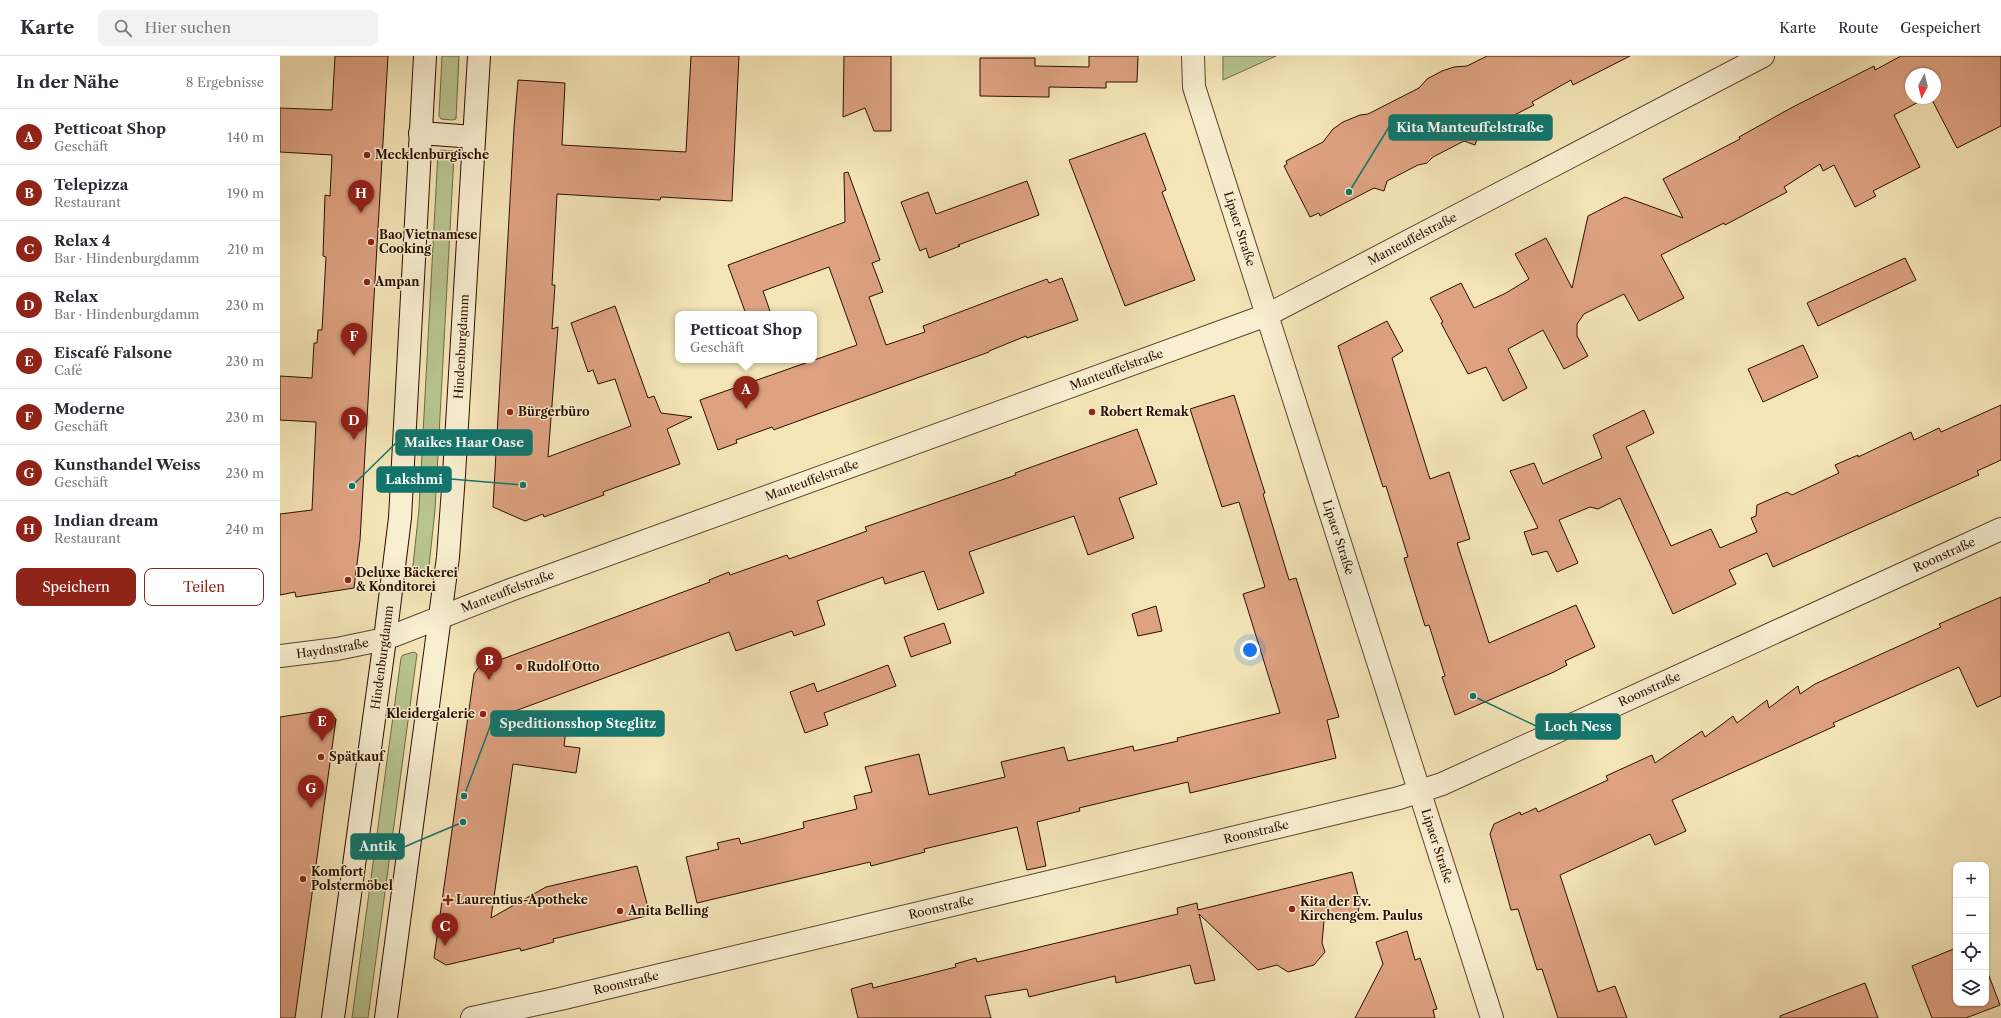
<!DOCTYPE html>
<html lang="de">
<meta charset="utf-8">
<style>
body{margin:0;font-family:"Libre Caslon Text",serif;background:#f2f2f3;color:#2b2b33}
.controls{position:absolute;right:12px;bottom:12px;display:grid;overflow:hidden;border-radius:8px;box-shadow:0 1px 3px #0004}
.controls button{width:36px;height:36px;display:grid;place-items:center;padding:0;border:0;border-bottom:1px solid #e1e1e2;background:#fff;color:#2b2b33;font:20px sans-serif}
.compass{position:absolute;left:1625px;top:12px;width:36px;height:36px;border-radius:50%;background:#fff;box-shadow:0 1px 3px #0004;rotate:187deg}
.you{position:absolute;left:970px;top:594px;width:14px;height:14px;margin:-10px;border:3px solid #fff;border-radius:50%;background:#1a73e8;box-shadow:0 0 0 6px #1a73e833}
.badge{display:grid;place-items:center;width:26px;height:26px;border-radius:50%;background:#8f2418;color:#fff;font-size:13px;font-weight:700}
.pin{position:absolute;translate:-50% -33px;filter:drop-shadow(0 1px 2px #0008)}
.pin::after{content:'';position:absolute;top:21px;width:14px;height:12px;background:inherit;clip-path:polygon(0 0,100% 0,50% 100%)}
.popup{position:absolute;left:395px;top:255px;width:142px;height:52px;box-sizing:border-box;display:grid;place-content:center;border-radius:8px;background:#fff;filter:drop-shadow(0 1px 3px #0005);font-size:13px;white-space:nowrap;color:#7c7c81}
.popup b{font-size:15px;color:#2b2b33}
.popup::after{content:'';position:absolute;left:50%;top:100%;margin-left:-8px;border:8px solid transparent;border-top-color:#fff}
.list{margin:0;padding:0;list-style:none}
h2{display:flex;justify-content:space-between;align-items:center;height:52px;margin:0;padding:0 16px;font-size:17px}
h2 small{font-size:13px;font-weight:400;color:#7c7c81}
.list li{display:grid;grid-template-columns:26px 1fr auto;gap:12px;align-items:center;box-sizing:border-box;height:56px;padding:0 16px;border-top:1px solid #e1e1e2}
.list b{display:block;font-size:15px;white-space:nowrap}
.list p{margin:0;font-size:13px;white-space:nowrap;color:#7c7c81}
.list em{font-size:13px;font-style:normal;color:#7c7c81}
.actions{display:flex;gap:8px;padding:12px 16px}
.actions a{flex:1;padding:9px 0;border:1px solid #8f2418;border-radius:8px;text-align:center;font-size:14px;color:#8f2418}
.actions .main{background:#8f2418;color:#fff}
.icon{flex:none;width:22px;height:22px;fill:none;stroke:currentColor;stroke-width:2;stroke-linecap:round;stroke-linejoin:round}
.map{position:relative;flex:none;width:1721px;height:962px;overflow:hidden}
header{display:flex;align-items:center;gap:24px;box-sizing:border-box;height:56px;padding:0 20px;background:#fff;border-bottom:1px solid #e1e1e2}
header strong{font-size:19px}
nav{display:flex;gap:22px;margin-inline-start:auto;font-size:14px}
.search{width:280px;height:36px;background:#f2f2f3;display:flex;align-items:center;gap:10px;box-sizing:border-box;padding:0 14px;border-radius:8px;color:#7c7c81;font-size:15px}
main{display:flex}
aside{flex:1;background:#fff}
.map>svg:first-child{display:block}
.green{fill:#b8c591;stroke:#726a49}
.building{fill:#dea281;stroke:#2b0e01}
.lines{fill:none;stroke-linecap:round;stroke-linejoin:round}
.street-casing{stroke:#5d442e;stroke-width:24}
.secondary-casing{stroke:#2b0e01;stroke-width:24}
.street{stroke:#f8eed0;stroke-width:22}
.secondary{stroke:#f8eed0;stroke-width:22}
.poi-dot{fill:#8f2418;stroke:#f8eed0;stroke-width:1.5}
.labels{text-anchor:middle;stroke-width:3;stroke-linejoin:round;paint-order:stroke}
.poi-label{font-size:12px;font-weight:bold;fill:#2b0e01;stroke:#f8eed0;text-anchor:start}
.street-label{font-size:12px;fill:#2b0e01;stroke:#f8eed0}
.leader{fill:none;stroke:#0f766e;stroke-width:1.5}
.callout-dot{fill:#0f766e;stroke:#f8eed0;stroke-width:1.5}
.callout{fill:#0f766e;stroke:#0f766e;stroke-width:1.5}
.callout-label{font-size:13px;text-anchor:middle;font-weight:bold;fill:#fff}
</style>
<header>
<strong>Karte</strong>
<div class="search"><svg class="icon" aria-label="search" viewBox="0 0 24 24"><circle cx="10" cy="10" r="6"/><path d="M15 15l6 6"/></svg>Hier suchen</div>
<nav><a>Karte</a><a>Route</a><a>Gespeichert</a></nav>
</header>
<main>
<aside>
<h2>In der Nähe<small>8 Ergebnisse</small></h2>
<ul class="list">
<li><span class="badge">A</span><div><b>Petticoat Shop</b><p>Geschäft</p></div><em>140 m</em></li>
<li><span class="badge">B</span><div><b>Telepizza</b><p>Restaurant</p></div><em>190 m</em></li>
<li><span class="badge">C</span><div><b>Relax 4</b><p>Bar · Hindenburgdamm</p></div><em>210 m</em></li>
<li><span class="badge">D</span><div><b>Relax</b><p>Bar · Hindenburgdamm</p></div><em>230 m</em></li>
<li><span class="badge">E</span><div><b>Eiscafé Falsone</b><p>Café</p></div><em>230 m</em></li>
<li><span class="badge">F</span><div><b>Moderne</b><p>Geschäft</p></div><em>230 m</em></li>
<li><span class="badge">G</span><div><b>Kunsthandel Weiss</b><p>Geschäft</p></div><em>230 m</em></li>
<li><span class="badge">H</span><div><b>Indian dream</b><p>Restaurant</p></div><em>240 m</em></li>
</ul>
<div class="actions"><a class="main">Speichern</a><a>Teilen</a></div>
</aside>
<div class="map">
<svg width="1721" height="962" viewBox="0 0 1721 962">
<rect width="100%" height="100%" fill="#f4e5b7"/>
<filter id="stains"><feTurbulence type="fractalNoise" baseFrequency=".005" numOctaves="4"/><feColorMatrix values="0 0 0 0 .2 0 0 0 0 .09 0 0 0 0 .02 0 0 0 .5 -.17"/></filter>
<radialGradient id="worn" r=".72"><stop offset=".6" stop-color="#630" stop-opacity="0"/><stop offset="1" stop-color="#630" stop-opacity=".3"/></radialGradient>
<!-- green -->
<g class="green">
<polygon points="162,0 179,0 176,63 172,64 161,63 159,60"/>
<polygon points="943,0 996,0 943,24"/>
<polygon points="161,94 173,95 174,99 155,454 149,510 132,519 139,453 158,96"/>
<polygon points="134,596 137,598 88,962 72,962 121,602 123,599"/>
</g>
<!-- building -->
<g class="building">
<polygon points="55,0 108,0 80,484 74,532 16,541 15,536 0,539 0,458 32,454 36,366 0,364 0,320 32,322 34,287 37,287 38,274 42,274 46,201 43,200 45,139 50,140 52,99 0,96 0,52 52,54"/>
<polygon points="411,0 459,0 452,145 381,141 380,144 277,138 272,229 275,229 272,273 278,271 268,401 351,370 335,323 318,328 313,314 308,316 291,267 335,250 368,342 374,340 381,357 412,361 387,373 400,408 323,436 324,439 264,461 263,458 245,465 213,451 234,72 238,24 285,27 282,89 406,96"/>
<polygon points="564,0 611,0 611,75 594,75 585,52 563,61"/>
<polygon points="809,0 858,0 857,26 826,26 826,32 769,31 769,41 700,40 700,2 755,2 755,10 809,11"/>
<polygon points="1207,0 1350,0 1293,29 1291,24 1252,46 1254,49 1199,77 1195,89 1184,85 1153,101 1147,107 1138,109 1107,125 1104,135 1094,132 1040,160 1039,157 1030,161 1004,110 1007,108 1006,105 1043,86 1053,73 1063,66 1080,59 1088,58 1139,32 1147,23 1162,15 1174,11 1187,10"/>
<polygon points="1621,0 1721,0 1721,70 1677,92 1651,42 1655,42 1655,18 1631,18 1631,42 1646,42 1614,59 1640,111 1593,135 1596,140 1575,151 1554,109 1543,115 1540,108 1504,131 1507,136 1445,169 1444,167 1381,199 1404,242 1359,265 1344,238 1304,258 1297,268 1297,280 1308,300 1284,313 1263,274 1228,293 1247,332 1223,345 1206,311 1188,318 1161,267 1163,266 1150,242 1181,227 1194,252 1226,237 1249,223 1235,198 1266,182 1292,232 1308,160 1345,141 1403,162 1383,123 1460,83 1459,81 1511,52 1594,10 1595,14"/>
<polygon points="865,77 886,134 882,136 915,224 845,250 789,104"/>
<polygon points="568,116 600,204 592,207 603,236 589,241 606,289 645,276 643,270 767,223 769,227 782,222 798,264 747,282 746,280 709,295 709,296 496,373 494,374 492,371 456,384 457,387 438,394 420,344 577,289 549,211 483,235 491,258 466,258 448,209 565,166 564,117"/>
<polygon points="747,125 759,159 678,189 680,190 649,202 646,192 640,195 621,146 648,136 656,158"/>
<polygon points="1625,202 1636,224 1538,270 1527,247"/>
<polygon points="1107,265 1123,295 1112,302 1150,423 1169,416 1190,483 1177,487 1209,587 1296,549 1315,591 1285,605 1287,609 1274,616 1175,659 1162,621 1165,620 1149,569 1145,570 1124,502 1128,501 1106,430 1103,431 1058,290"/>
<polygon points="1523,289 1538,321 1483,346 1468,313"/>
<polygon points="954,339 985,437 983,438 1009,524 1016,522 1059,661 1047,664 1056,702 910,737 908,726 799,752 800,755 757,766 766,810 747,814 737,771 644,793 645,796 591,810 590,806 417,847 406,801 439,793 437,787 459,782 461,788 493,780 524,772 523,766 577,753 574,740 592,736 585,711 639,698 649,739 725,721 721,706 784,691 788,705 853,690 854,695 898,685 897,682 1000,657 963,538 985,531 959,446 942,451 910,353"/>
<polygon points="1721,349 1721,404 1697,415 1699,419 1493,511 1487,497 1449,514 1456,528 1393,558 1340,442 1318,453 1310,451 1279,464 1298,507 1277,516 1267,495 1252,499 1244,476 1258,472 1230,415 1254,407 1263,428 1322,402 1313,379 1364,354 1374,377 1346,391 1391,490 1431,473 1440,492 1477,476 1471,462 1476,460 1477,449 1507,436 1512,439 1559,417 1555,409 1578,399 1578,401 1631,376 1634,384 1659,372 1661,376"/>
<polygon points="857,373 877,428 839,442 854,482 808,499 794,460 689,496 704,537 658,554 644,515 605,528 603,521 537,545 545,569 514,580 512,575 456,595 449,576 216,662 286,673 284,690 300,692 296,717 233,708 211,862 266,831 357,810 370,859 273,883 274,886 241,895 240,892 166,909 154,902 194,618 198,612 430,526 429,524 449,516 450,519 507,499 509,503 587,475 585,471 736,419 735,417"/>
<polygon points="1721,541 1721,640 1697,651 1679,611 1553,667 1555,670 1392,744 1406,775 1375,789 1370,778 1280,819 1318,936 1335,930 1347,962 1278,962 1262,913 1257,914 1238,853 1231,854 1210,778 1214,768 1240,756 1241,759 1256,752 1258,756 1328,724 1326,720 1372,699 1375,707 1422,675 1425,681 1453,660 1457,667 1487,644 1489,652 1518,630 1520,638 1535,628 1661,571 1659,568"/>
<polygon points="876,550 882,575 858,580 852,558"/>
<polygon points="664,567 671,587 631,601 624,581"/>
<polygon points="608,609 616,630 544,657 548,669 525,677 510,636 534,627 537,636"/>
<polygon points="46,654 56,663 15,962 0,962 0,661"/>
<polygon points="1072,816 1080,847 1077,861 1063,859 1044,865 1042,887 1045,896 1034,909 1008,916 997,909 978,914 919,858 935,924 915,928 910,909 836,927 835,920 749,941 747,933 705,940 711,962 578,962 571,933 592,927 593,932 676,911 675,908 696,902 697,906 898,858 897,852 917,847 918,854"/>
<polygon points="1127,875 1135,904 1140,902 1157,953 1153,954 1155,962 1075,962 1103,908 1096,886"/>
<polygon points="1676,892 1676,947 1706,947 1706,912 1720,949 1686,962 1652,962 1632,910"/>
<polygon points="1585,927 1598,962 1500,962 1500,960"/>
</g>
<g class="lines">
<!-- street casing -->
<g class="street-casing">
<g id="street">
<path id="s1" d="M913,0L914,31L1212,962"/>
<path id="s2" d="M0,600L57,593L105,583L233,533L987,259L1483,0"/>
<path id="s3" d="M192,962L280,943L1119,742L1162,728L1721,473"/>
</g>
</g>
<!-- secondary casing -->
<g class="secondary-casing">
<g id="secondary">
<polyline points="140,77 194,81"/>
<path id="s4" d="M53,962L105,583L120,462L145,0"/>
<path id="s5" d="M106,962L168,501L174,419L199,0"/>
</g>
</g>
<!-- street -->
<use href="#street" class="street"/>
<!-- secondary -->
<use href="#secondary" class="secondary"/>
</g>
<!-- markers -->
<g class="poi-dot">
<circle cx="87" cy="99" r="4"/>
<circle cx="91" cy="186" r="4"/>
<circle cx="87" cy="226" r="4"/>
<circle cx="230" cy="356" r="4"/>
<circle cx="812" cy="356" r="4"/>
<circle cx="68" cy="524" r="4"/>
<circle cx="239" cy="611" r="4"/>
<circle cx="203" cy="658" r="4"/>
<circle cx="41" cy="701" r="4"/>
<circle cx="23" cy="823" r="4"/>
<path d="M166 838h4v4h4v4h-4v4h-4v-4h-4v-4h4z"/>
<circle cx="1012" cy="853" r="4"/>
<circle cx="340" cy="855" r="4"/>
</g>
<g class="labels">
<!-- poi labels -->
<g class="poi-label">
<text x="95" y="103">Mecklenburgische</text>
<text x="99" y="183">Bao Vietnamese<tspan x="99" dy="14">Cooking</tspan></text>
<text x="95" y="230">Ampan</text>
<text x="238" y="360">Bürgerbüro</text>
<text x="820" y="360">Robert Remak</text>
<text x="76" y="521">Deluxe Bäckerei<tspan x="76" dy="14">&amp; Konditorei</tspan></text>
<text x="247" y="615">Rudolf Otto</text>
<text x="195" y="662" text-anchor="end">Kleidergalerie</text>
<text x="49" y="705">Spätkauf</text>
<text x="31" y="820">Komfort<tspan x="31" dy="14">Polstermöbel</tspan></text>
<text x="176" y="848">Laurentius-Apotheke</text>
<text x="1020" y="850">Kita der Ev.<tspan x="1020" dy="14">Kirchengem. Paulus</tspan></text>
<text x="348" y="859">Anita Belling</text>
</g>
<!-- street labels -->
<g class="street-label">
<text dy="4" stroke="none"><textPath href="#s1" startOffset="180">Lipaer Straße</textPath></text>
<text dy="4" stroke="none"><textPath href="#s2" startOffset="1210">Manteuffelstraße</textPath></text>
<text dy="4" stroke="none"><textPath href="#s5" startOffset="676">Hindenburgdamm</textPath></text>
<text dy="4" stroke="none"><textPath href="#s2" startOffset="886">Manteuffelstraße</textPath></text>
<text dy="4" stroke="none"><textPath href="#s2" startOffset="562">Manteuffelstraße</textPath></text>
<text dy="4" stroke="none"><textPath href="#s1" startOffset="504">Lipaer Straße</textPath></text>
<text dy="4" stroke="none"><textPath href="#s3" startOffset="1550">Roonstraße</textPath></text>
<text dy="4" stroke="none"><textPath href="#s2" startOffset="238">Manteuffelstraße</textPath></text>
<text dy="4" stroke="none"><textPath href="#s2" startOffset="53">Haydnstraße</textPath></text>
<text dy="4" stroke="none"><textPath href="#s4" startOffset="364">Hindenburgdamm</textPath></text>
<text dy="4" stroke="none"><textPath href="#s3" startOffset="1226">Roonstraße</textPath></text>
<text dy="4" stroke="none"><textPath href="#s3" startOffset="806">Roonstraße</textPath></text>
<text dy="4" stroke="none"><textPath href="#s1" startOffset="828">Lipaer Straße</textPath></text>
<text dy="4" stroke="none"><textPath href="#s3" startOffset="482">Roonstraße</textPath></text>
<text dy="4" stroke="none"><textPath href="#s3" startOffset="158">Roonstraße</textPath></text>
</g>
</g>
<!-- callouts -->
<path class="leader" d="M1069 136L1109 71M72 430L116 387M243 429L171 423M184 740L211 668M1193 640L1256 670M183 766L124 791"/>
<g class="callout-dot">
<circle cx="1069" cy="136" r="4"/>
<circle cx="72" cy="430" r="4"/>
<circle cx="243" cy="429" r="4"/>
<circle cx="184" cy="740" r="4"/>
<circle cx="1193" cy="640" r="4"/>
<circle cx="183" cy="766" r="4"/>
</g>
<g class="callout">
<rect x="1109" y="59" width="163" height="25" rx="4"/>
<rect x="116" y="374" width="136" height="25" rx="4"/>
<rect x="97" y="411" width="74" height="25" rx="4"/>
<rect x="211" y="655" width="173" height="25" rx="4"/>
<rect x="1256" y="658" width="84" height="25" rx="4"/>
<rect x="71" y="778" width="53" height="25" rx="4"/>
</g>
<g class="callout-label">
<text x="1190" y="76">Kita Manteuffelstraße</text>
<text x="184" y="391">Maikes Haar Oase</text>
<text x="134" y="428">Lakshmi</text>
<text x="298" y="672">Speditionsshop Steglitz</text>
<text x="1298" y="675">Loch Ness</text>
<text x="98" y="795">Antik</text>
</g>
<rect width="100%" height="100%" filter="url(#stains)"/>
<rect width="100%" height="100%" fill="url(#worn)"/>
</svg>
<div class="controls">
<button>+</button>
<button>−</button>
<button><svg class="icon" aria-label="locate" viewBox="0 0 24 24"><circle cx="12" cy="12" r="6"/><path d="M12 2v4M12 18v4M2 12h4M18 12h4"/></svg></button>
<button><svg class="icon" aria-label="layers" viewBox="0 0 24 24"><path d="M12 4l9 5-9 5-9-5zM3 14l9 5 9-5"/></svg></button>
</div>
<svg class="compass" viewBox="-18 -18 36 36"><path d="M0-13l5 13h-10z" fill="#e53935"/><path d="M0 13l5-13h-10z" fill="#7c7c81"/></svg>
<div class="you"></div>
<div class="pin badge" style="left:466px;top:353px">A</div>
<div class="popup"><b>Petticoat Shop</b>Geschäft</div>
<div class="pin badge" style="left:209px;top:624px">B</div>
<div class="pin badge" style="left:165px;top:890px">C</div>
<div class="pin badge" style="left:74px;top:384px">D</div>
<div class="pin badge" style="left:42px;top:685px">E</div>
<div class="pin badge" style="left:74px;top:300px">F</div>
<div class="pin badge" style="left:31px;top:752px">G</div>
<div class="pin badge" style="left:81px;top:157px">H</div>
</div>
</main>
